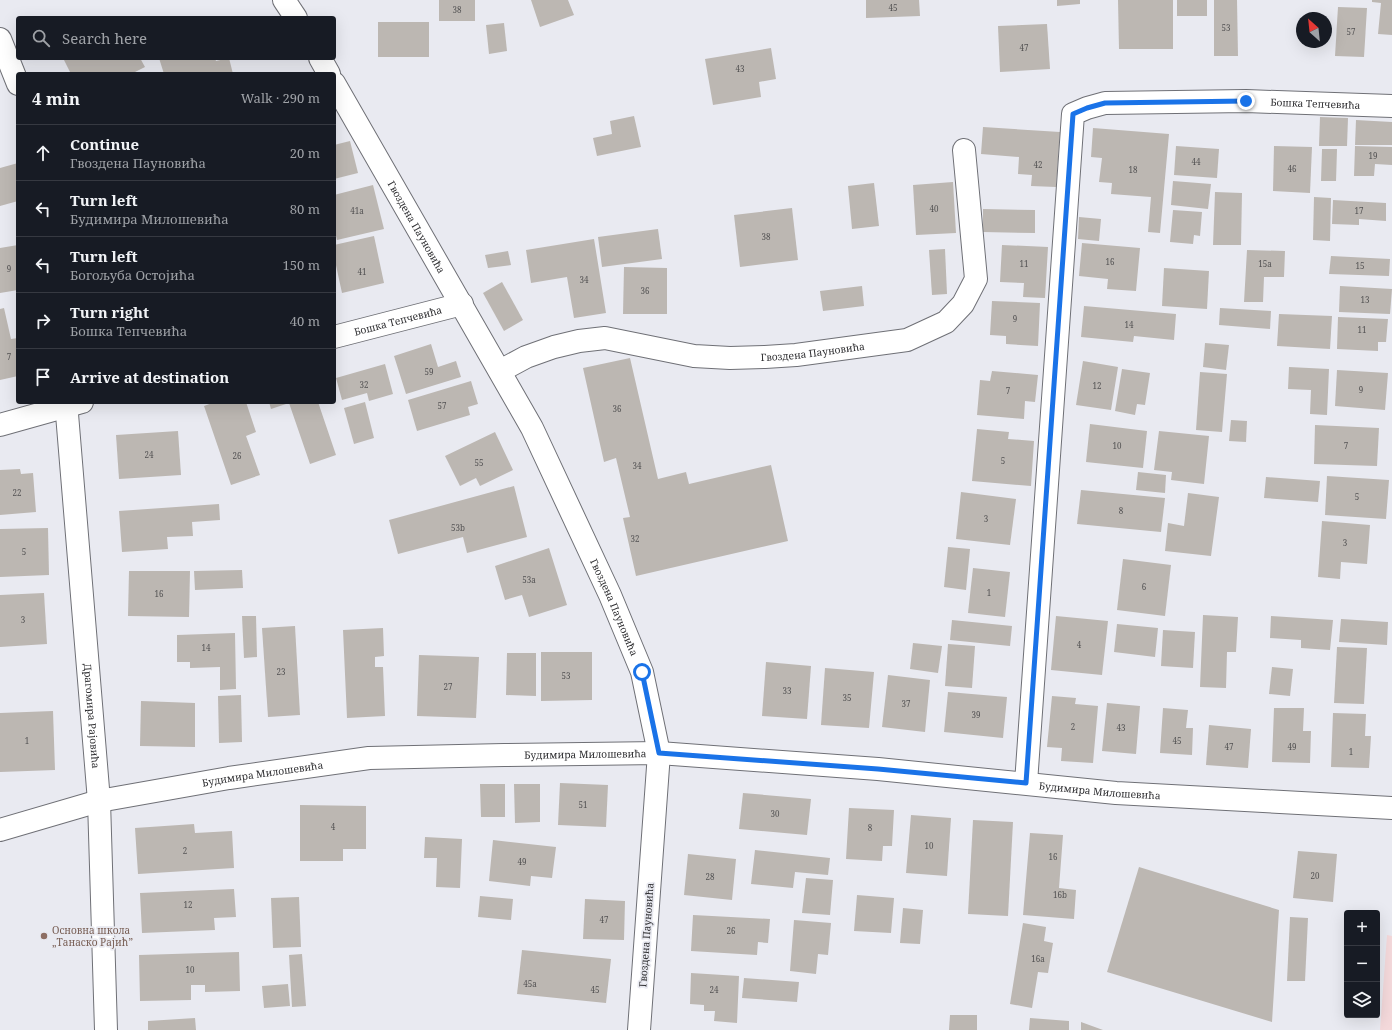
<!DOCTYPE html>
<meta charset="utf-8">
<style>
body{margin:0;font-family:"Noto Serif",serif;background:#242831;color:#f1f3f6}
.controls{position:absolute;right:12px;bottom:12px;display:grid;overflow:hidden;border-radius:4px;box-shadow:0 4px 16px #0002}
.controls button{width:36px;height:36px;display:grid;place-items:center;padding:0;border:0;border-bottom:1px solid #363941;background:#171b24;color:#f1f3f6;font:20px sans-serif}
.compass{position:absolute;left:1296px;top:12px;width:36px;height:36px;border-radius:50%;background:#171b24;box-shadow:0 4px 16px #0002;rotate:333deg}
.stop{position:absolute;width:12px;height:12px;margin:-9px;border:3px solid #1a73e8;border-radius:50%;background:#fff}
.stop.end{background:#1a73e8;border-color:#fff;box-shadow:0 1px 4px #0008}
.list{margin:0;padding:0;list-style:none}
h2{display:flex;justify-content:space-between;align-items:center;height:52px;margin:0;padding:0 16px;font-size:17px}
h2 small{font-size:13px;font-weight:400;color:#9ea1a6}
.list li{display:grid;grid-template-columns:26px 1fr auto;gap:12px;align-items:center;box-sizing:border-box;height:56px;padding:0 16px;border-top:1px solid #363941}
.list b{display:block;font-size:15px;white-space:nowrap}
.list p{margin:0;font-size:13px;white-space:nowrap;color:#9ea1a6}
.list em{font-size:13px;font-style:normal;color:#9ea1a6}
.icon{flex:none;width:22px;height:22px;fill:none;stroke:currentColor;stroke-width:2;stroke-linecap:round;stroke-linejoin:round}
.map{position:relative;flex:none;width:1392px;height:1030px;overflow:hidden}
.search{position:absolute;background:#171b24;box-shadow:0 4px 16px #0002;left:16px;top:16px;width:320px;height:44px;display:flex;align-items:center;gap:10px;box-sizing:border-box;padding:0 14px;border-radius:4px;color:#9ea1a6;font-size:15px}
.panel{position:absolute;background:#171b24;box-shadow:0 4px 16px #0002;left:16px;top:72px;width:320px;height:332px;border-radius:4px}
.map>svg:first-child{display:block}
.industrial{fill:#f4d9db}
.building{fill:#bcb7b2}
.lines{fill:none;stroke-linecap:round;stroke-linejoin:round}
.minor-casing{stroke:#6f7076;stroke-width:24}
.minor{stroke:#fff;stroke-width:22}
.route{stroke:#1a73e8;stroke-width:5}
.education-dot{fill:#8d6e63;stroke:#e9eaf1;stroke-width:1.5}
.labels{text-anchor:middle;stroke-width:3.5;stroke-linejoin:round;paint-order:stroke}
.number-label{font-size:8px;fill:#535253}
.street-label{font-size:10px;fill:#303033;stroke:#e9eaf1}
.education-label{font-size:10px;fill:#785e54;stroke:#e9eaf1;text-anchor:start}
</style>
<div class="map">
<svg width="1392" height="1030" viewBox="0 0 1392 1030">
<rect width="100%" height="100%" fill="#e9eaf1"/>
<!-- industrial -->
<polygon class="industrial" points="1387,935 1392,936 1392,1030 1380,1030"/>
<!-- building -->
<g class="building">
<rect x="439" y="0" width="36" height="21"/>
<polygon points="531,0 568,0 574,15 540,27"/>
<polygon points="866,0 919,0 920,16 866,18"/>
<polygon points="1057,0 1080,0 1080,4 1057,6"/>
<polygon points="1118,0 1173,0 1173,49 1119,49"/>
<rect x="1177" y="0" width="30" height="16"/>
<polygon points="1214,0 1237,0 1238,56 1214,56"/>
<polygon points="1372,0 1392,0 1392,35 1378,34 1381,3 1372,2"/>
<polygon points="1338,7 1367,8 1364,57 1335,56"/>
<rect x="378" y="22" width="51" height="35"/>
<polygon points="504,23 507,51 489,54 486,25"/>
<polygon points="1047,24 1050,69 1000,72 998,26"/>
<polygon points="771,48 776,79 759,82 761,97 713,105 705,59"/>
<polygon points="63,58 140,58 145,67 131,74 71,74"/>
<polygon points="159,58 215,58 216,61 229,58 233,74 164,74"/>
<polygon points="634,116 641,147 597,156 593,138 612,134 610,121"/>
<polygon points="1320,117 1348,118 1347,146 1319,146"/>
<polygon points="1356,120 1392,122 1392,145 1355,145"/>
<polygon points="983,127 1060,132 1056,187 1031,186 1032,175 1018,174 1019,157 981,154"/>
<polygon points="1093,128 1169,134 1160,233 1148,232 1151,197 1111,194 1112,183 1099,182 1102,158 1091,157"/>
<polygon points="350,141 358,173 334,179 334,145"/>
<polygon points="1176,146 1219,149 1217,178 1174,175"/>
<polygon points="1274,146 1312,147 1310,193 1273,191"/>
<polygon points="1355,146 1392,147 1392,165 1375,164 1374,176 1354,176"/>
<polygon points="1322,149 1337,149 1336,181 1321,181"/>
<polygon points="18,163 18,201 0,206 0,168"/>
<polygon points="1173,181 1211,184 1208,209 1171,205"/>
<polygon points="953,182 956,233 916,235 913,185"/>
<polygon points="874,183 879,226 852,229 848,186"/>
<polygon points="373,185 384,229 337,240 334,227 334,195"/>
<polygon points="1215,192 1242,193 1241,245 1213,245"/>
<polygon points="1314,197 1331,198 1330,241 1313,240"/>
<polygon points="1333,200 1386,203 1386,221 1359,219 1359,225 1332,224"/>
<polygon points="792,208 798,260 740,267 734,215"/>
<polygon points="983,209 1035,210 1035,233 983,232"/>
<polygon points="1173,210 1202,212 1200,236 1194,235 1193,244 1170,242"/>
<polygon points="1079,217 1101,219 1099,241 1078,239"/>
<polygon points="658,229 662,259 602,267 598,237"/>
<polygon points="374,236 384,283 342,293 334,256 334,245"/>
<polygon points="594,239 606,313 574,318 567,277 531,283 526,250"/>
<polygon points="1082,243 1140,248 1136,291 1107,289 1108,279 1079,276"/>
<polygon points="18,245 18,290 0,293 0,248"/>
<polygon points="1002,245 1048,247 1045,298 1023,297 1024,283 1000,282"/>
<polygon points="945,249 947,294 932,295 929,250"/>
<polygon points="1247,250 1285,251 1284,277 1264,277 1263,302 1244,302"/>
<polygon points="508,251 511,265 488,268 485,255"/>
<polygon points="1331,256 1390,259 1389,276 1329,274"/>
<polygon points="624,267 667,268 667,314 623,314"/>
<polygon points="1164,268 1209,271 1207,309 1162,306"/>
<polygon points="502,282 523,320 504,331 483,293"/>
<polygon points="862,286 864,306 823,311 820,291"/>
<polygon points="1340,286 1392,289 1390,314 1339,312"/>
<polygon points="992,301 1040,303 1038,346 1006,344 1006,336 990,335"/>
<polygon points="1084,306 1176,314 1174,340 1134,336 1133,342 1081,337"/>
<polygon points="4,308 11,339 18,338 18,376 0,380 0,309"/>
<polygon points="1220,308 1271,311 1270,329 1219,325"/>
<polygon points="1279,314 1332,316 1330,349 1277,346"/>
<polygon points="1338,317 1388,319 1386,342 1378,342 1378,351 1337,349"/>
<polygon points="1205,343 1229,345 1226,370 1203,367"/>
<polygon points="431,344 438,367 456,361 461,377 406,394 394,356"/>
<polygon points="630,358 658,479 686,472 689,484 771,465 788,541 636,576 623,518 630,517 616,458 604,462 583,368"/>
<polygon points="1083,361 1118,367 1111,410 1076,405"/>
<polygon points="385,364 393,394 369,401 367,393 342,400 336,378"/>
<polygon points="1289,367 1329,369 1327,415 1310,414 1311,390 1288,389"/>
<polygon points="1122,369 1150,373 1145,405 1137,404 1135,415 1115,411"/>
<polygon points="1337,370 1388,373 1385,410 1335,406"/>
<polygon points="992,371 1038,375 1035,402 1025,401 1024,419 977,415 980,380 990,381"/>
<polygon points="1200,372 1227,374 1222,432 1196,430"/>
<polygon points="471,381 478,404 468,407 470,415 417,431 408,400"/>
<polygon points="215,402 246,402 256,432 246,436 260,475 231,485 204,406"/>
<polygon points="269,402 318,402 336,455 310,464 289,403 271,409"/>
<polygon points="365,402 374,438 354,444 344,408"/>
<polygon points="1231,420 1247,421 1246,442 1229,441"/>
<polygon points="1090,424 1147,431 1143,468 1086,462"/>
<polygon points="1315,425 1379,428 1377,466 1314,464"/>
<polygon points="977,429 1009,432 1008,439 1034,441 1031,486 972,481"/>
<polygon points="178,431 181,475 119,479 116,435"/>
<polygon points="1159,431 1209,436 1204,484 1171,480 1172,472 1154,470"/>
<polygon points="495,432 513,470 480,486 476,478 460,486 445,456"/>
<polygon points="20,469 21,474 33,473 36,512 0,515 0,470"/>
<polygon points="1138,472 1166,475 1165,493 1136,490"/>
<polygon points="1327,476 1389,480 1386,519 1325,515"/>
<polygon points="1266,477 1320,481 1318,502 1264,498"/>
<polygon points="514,486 527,537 467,553 463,537 398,554 389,520"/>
<polygon points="1081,490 1165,498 1161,532 1077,524"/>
<polygon points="961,492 1016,499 1010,545 956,539"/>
<polygon points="1188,493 1219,497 1211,556 1165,551 1168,523 1184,526"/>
<polygon points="219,504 220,520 192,522 193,536 167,537 168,549 122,552 119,511"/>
<polygon points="1322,521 1370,525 1367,564 1341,562 1340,579 1318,577"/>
<polygon points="48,528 49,575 0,577 0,529"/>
<polygon points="948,547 970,549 966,590 944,587"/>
<polygon points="549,548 567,605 529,617 522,595 505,600 495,566"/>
<polygon points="1123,559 1171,565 1165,616 1117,610"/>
<polygon points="973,568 1010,572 1005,617 968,613"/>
<polygon points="242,570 243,588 195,590 194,571"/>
<polygon points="129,571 190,571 189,617 128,616"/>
<polygon points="44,593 47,644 0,647 0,595"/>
<polygon points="1203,615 1238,617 1236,652 1227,652 1226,688 1200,687"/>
<polygon points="242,616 256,616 257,657 244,658"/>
<polygon points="1056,616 1108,621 1102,675 1051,670"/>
<polygon points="1271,616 1333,620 1330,650 1301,648 1301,640 1270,638"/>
<polygon points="1341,619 1388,622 1387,645 1339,642"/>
<polygon points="952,620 1012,626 1010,646 950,640"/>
<polygon points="1117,624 1158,628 1155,657 1114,652"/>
<polygon points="295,626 300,715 268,717 262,628"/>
<polygon points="383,628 384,656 375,657 375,667 383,667 385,716 347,718 343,630"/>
<polygon points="1163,630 1195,632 1193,668 1161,666"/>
<polygon points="235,633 236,689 220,690 220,667 190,668 190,662 177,662 177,635"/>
<polygon points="913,643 942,646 938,673 910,669"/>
<polygon points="948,644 975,646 972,688 945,686"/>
<polygon points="1337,647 1367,648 1364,704 1334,703"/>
<polygon points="541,652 592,652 592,700 541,701"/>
<polygon points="507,653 536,653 536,696 506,695"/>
<polygon points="419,655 479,657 476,718 417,716"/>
<polygon points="766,662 811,666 807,719 762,716"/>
<polygon points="1272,667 1293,669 1290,696 1269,694"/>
<polygon points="825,668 874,672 869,728 821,725"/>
<polygon points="888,675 930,680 925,732 882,727"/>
<polygon points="948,692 1007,697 1003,738 944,732"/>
<polygon points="241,695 242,742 219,743 218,696"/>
<polygon points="1052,696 1076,698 1075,704 1098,706 1093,763 1061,761 1062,748 1047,747"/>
<polygon points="141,701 195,703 195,747 140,746"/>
<polygon points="1107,703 1140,706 1136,754 1102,751"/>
<polygon points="1163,708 1188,710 1186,728 1193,728 1192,755 1160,753"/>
<polygon points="1274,708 1304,708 1303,731 1311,731 1310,763 1272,762"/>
<polygon points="53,711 55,770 0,772 0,713"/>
<polygon points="1333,713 1366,714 1365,736 1371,736 1369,768 1331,767"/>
<polygon points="1209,725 1251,729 1248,768 1206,765"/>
<polygon points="560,783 608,785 606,827 558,825"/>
<polygon points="480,784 505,784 505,817 481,817"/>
<polygon points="514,784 540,784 540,822 515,823"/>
<polygon points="743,793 811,799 807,835 739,829"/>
<polygon points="300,805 366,806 366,849 343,849 343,861 300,861"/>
<polygon points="849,808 894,810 892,846 883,846 882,861 846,859"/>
<polygon points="911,815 951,818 947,876 906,873"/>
<polygon points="973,820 1013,822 1008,916 968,914"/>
<polygon points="194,824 195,833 232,831 234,868 138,874 135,828"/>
<polygon points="1030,833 1063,835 1059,888 1076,890 1074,919 1023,915"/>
<polygon points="425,837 462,839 460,888 436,887 437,858 424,858"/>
<polygon points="493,840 556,847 552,878 531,876 530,886 489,881"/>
<polygon points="755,850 830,858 828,875 795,872 793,888 751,884"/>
<polygon points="1298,851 1337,854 1333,902 1293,898"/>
<polygon points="688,854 736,859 732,900 684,895"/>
<polygon points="1139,867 1279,910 1272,1022 1107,972"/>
<polygon points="806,878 833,880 830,915 802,913"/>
<polygon points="234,889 236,917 214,918 215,930 142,933 140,893"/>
<polygon points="857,895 894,898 891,933 854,931"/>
<polygon points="480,896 513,899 511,920 478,917"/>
<polygon points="299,897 301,947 273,948 271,898"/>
<polygon points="585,899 625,901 624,940 583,939"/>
<polygon points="903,908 923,910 920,944 900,943"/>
<polygon points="693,915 770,919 768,943 758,942 757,955 691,951"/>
<polygon points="1290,917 1308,918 1305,981 1287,981"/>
<polygon points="794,920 831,923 828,955 818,954 816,974 790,971"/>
<polygon points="1023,923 1046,927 1044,941 1053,943 1048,973 1038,972 1032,1008 1010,1004"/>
<polygon points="522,950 611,959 606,1003 517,994"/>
<polygon points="239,952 240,991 205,992 205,985 191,985 191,1000 140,1001 139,955"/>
<polygon points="302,954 306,1006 292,1007 289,955"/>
<polygon points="691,973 739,976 737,1023 714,1021 715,1011 704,1011 704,1005 690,1004"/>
<polygon points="744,978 799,982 797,1002 742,998"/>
<polygon points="288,984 290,1006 264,1008 262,986"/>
<polygon points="950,1015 977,1015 977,1030 949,1030"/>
<polygon points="195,1018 196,1030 148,1030 148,1021"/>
<polygon points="1030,1018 1069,1021 1069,1030 1029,1030"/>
<polygon points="1081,1022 1103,1030 1081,1030"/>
</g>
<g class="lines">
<!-- minor casing -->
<g class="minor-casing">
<g id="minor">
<polyline points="284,0 296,18"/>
<polyline points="0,39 18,84"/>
<polyline points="320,58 329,74"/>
<path id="s1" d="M334,83L532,428L610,595L642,672L659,753L639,1030"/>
<path id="s2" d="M334,337L462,304"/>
<path id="s3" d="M500,371L526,357L554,347L579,341L605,338L694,356L730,358L765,357L796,355L907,340L946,322L963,304L976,279L964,150"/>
<path id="s4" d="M66,402L99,801L106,1030"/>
<polyline points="0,425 82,402"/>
<path id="s5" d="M1026,783L1073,114L1087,108L1105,103L1246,101L1392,106"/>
<path id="s6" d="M0,830L99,801L229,778L369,758L504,755L659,753L878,769L1116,793L1392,808"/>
</g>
</g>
<!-- minor -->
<use href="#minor" class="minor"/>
</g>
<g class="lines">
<!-- route -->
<polyline class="route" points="642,672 659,753 878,769 1026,783 1073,114 1087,108 1105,103 1246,101"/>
</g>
<!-- markers -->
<circle class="education-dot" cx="44" cy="936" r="4"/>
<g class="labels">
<!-- number labels -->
<g class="number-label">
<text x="893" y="11">45</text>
<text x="457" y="13">38</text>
<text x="1226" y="31">53</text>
<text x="1351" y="35">57</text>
<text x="1024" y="51">47</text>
<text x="740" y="72">43</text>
<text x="1373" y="159">19</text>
<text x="1196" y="165">44</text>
<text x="1038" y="168">42</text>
<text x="1292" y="172">46</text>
<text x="1133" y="173">18</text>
<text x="934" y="212">40</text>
<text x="357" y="214">41a</text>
<text x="1359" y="214">17</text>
<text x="766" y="240">38</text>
<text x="1110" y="265">16</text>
<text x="1024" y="267">11</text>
<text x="1265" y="267">15a</text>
<text x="1360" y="269">15</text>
<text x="9" y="272">9</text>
<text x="362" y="275">41</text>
<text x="584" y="283">34</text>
<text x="645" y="294">36</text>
<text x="1365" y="303">13</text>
<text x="1015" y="322">9</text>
<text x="1129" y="328">14</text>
<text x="1362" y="333">11</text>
<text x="9" y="360">7</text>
<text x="429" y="375">59</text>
<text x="364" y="388">32</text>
<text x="1097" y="389">12</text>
<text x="1361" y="393">9</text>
<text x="1008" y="394">7</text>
<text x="442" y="409">57</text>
<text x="617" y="412">36</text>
<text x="1117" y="449">10</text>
<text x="1346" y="449">7</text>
<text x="149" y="458">24</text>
<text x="237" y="459">26</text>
<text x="1003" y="464">5</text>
<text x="479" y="466">55</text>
<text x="637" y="469">34</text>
<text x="17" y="496">22</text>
<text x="1357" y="500">5</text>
<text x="1121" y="514">8</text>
<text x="986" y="522">3</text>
<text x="458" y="531">53b</text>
<text x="635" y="542">32</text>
<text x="1345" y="546">3</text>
<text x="24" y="555">5</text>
<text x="529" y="583">53a</text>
<text x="1144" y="590">6</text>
<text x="989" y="596">1</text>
<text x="159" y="597">16</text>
<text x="23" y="623">3</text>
<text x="1079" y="648">4</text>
<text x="206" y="651">14</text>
<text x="281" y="675">23</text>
<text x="566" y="679">53</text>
<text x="448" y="690">27</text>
<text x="787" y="694">33</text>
<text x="847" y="701">35</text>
<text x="906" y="707">37</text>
<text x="976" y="718">39</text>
<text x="1073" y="730">2</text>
<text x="1121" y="731">43</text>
<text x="27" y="744">1</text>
<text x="1177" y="744">45</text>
<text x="1229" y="750">47</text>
<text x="1292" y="750">49</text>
<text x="1351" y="755">1</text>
<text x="583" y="808">51</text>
<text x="775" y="817">30</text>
<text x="333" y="830">4</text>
<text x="870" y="831">8</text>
<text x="929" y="849">10</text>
<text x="185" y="854">2</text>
<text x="1053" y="860">16</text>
<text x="522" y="865">49</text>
<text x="1315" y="879">20</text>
<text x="710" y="880">28</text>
<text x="1060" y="898">16b</text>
<text x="188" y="908">12</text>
<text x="604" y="923">47</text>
<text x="731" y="934">26</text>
<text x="1038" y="962">16a</text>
<text x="190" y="973">10</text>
<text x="530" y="987">45a</text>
<text x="595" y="993">45</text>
<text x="714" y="993">24</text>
</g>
<!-- street labels -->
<g class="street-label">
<text dy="4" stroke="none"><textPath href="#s5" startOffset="915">Бошка Тепчевића</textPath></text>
<text dy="4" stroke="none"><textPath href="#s1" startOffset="166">Гвоздена Пауновића</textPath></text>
<text dy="4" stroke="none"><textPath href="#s2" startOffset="66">Бошка Тепчевића</textPath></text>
<text dy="4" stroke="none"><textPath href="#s3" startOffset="321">Гвоздена Пауновића</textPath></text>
<text dy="4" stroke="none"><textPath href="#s1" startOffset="595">Гвоздена Пауновића</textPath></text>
<text dy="4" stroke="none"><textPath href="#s4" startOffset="315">Драгомира Рајовића</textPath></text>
<text dy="4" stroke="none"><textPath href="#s6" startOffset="593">Будимира Милошевића</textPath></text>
<text dy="4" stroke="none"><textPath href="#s6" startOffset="269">Будимира Милошевића</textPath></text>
<text dy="4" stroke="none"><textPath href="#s6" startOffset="1109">Будимира Милошевића</textPath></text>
<text transform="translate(646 935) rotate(-86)" y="4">Гвоздена Пауновића</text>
</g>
<!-- education labels -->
<g class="education-label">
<text x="52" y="934">Основна школа<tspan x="52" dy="12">„Танаско Рајић”</tspan></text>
</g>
</g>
</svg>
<div class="controls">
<button>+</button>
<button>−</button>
<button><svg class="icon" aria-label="layers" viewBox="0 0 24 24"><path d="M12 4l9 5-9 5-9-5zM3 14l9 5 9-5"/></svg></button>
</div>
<svg class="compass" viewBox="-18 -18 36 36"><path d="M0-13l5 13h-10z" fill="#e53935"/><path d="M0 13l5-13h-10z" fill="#9ea1a6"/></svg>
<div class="stop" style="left:642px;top:672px"></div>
<div class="stop end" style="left:1246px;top:101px"></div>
<div class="search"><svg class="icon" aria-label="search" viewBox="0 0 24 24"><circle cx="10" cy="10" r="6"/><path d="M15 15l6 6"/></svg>Search here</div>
<section class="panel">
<h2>4 min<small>Walk · 290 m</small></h2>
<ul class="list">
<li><svg class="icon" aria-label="ahead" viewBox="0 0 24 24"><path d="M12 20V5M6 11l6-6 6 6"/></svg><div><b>Continue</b><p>Гвоздена Пауновића</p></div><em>20 m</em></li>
<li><svg class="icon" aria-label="left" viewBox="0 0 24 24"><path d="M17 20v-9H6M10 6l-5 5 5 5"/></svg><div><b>Turn left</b><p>Будимира Милошевића</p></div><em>80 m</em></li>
<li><svg class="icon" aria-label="left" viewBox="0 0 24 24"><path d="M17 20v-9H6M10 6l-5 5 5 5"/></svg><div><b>Turn left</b><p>Богољуба Остојића</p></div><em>150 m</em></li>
<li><svg class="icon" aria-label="right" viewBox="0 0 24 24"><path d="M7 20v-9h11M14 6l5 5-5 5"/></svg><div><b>Turn right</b><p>Бошка Тепчевића</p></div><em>40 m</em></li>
<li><svg class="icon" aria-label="arrive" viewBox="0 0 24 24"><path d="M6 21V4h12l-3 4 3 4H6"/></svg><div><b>Arrive at destination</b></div></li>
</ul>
</section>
</div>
